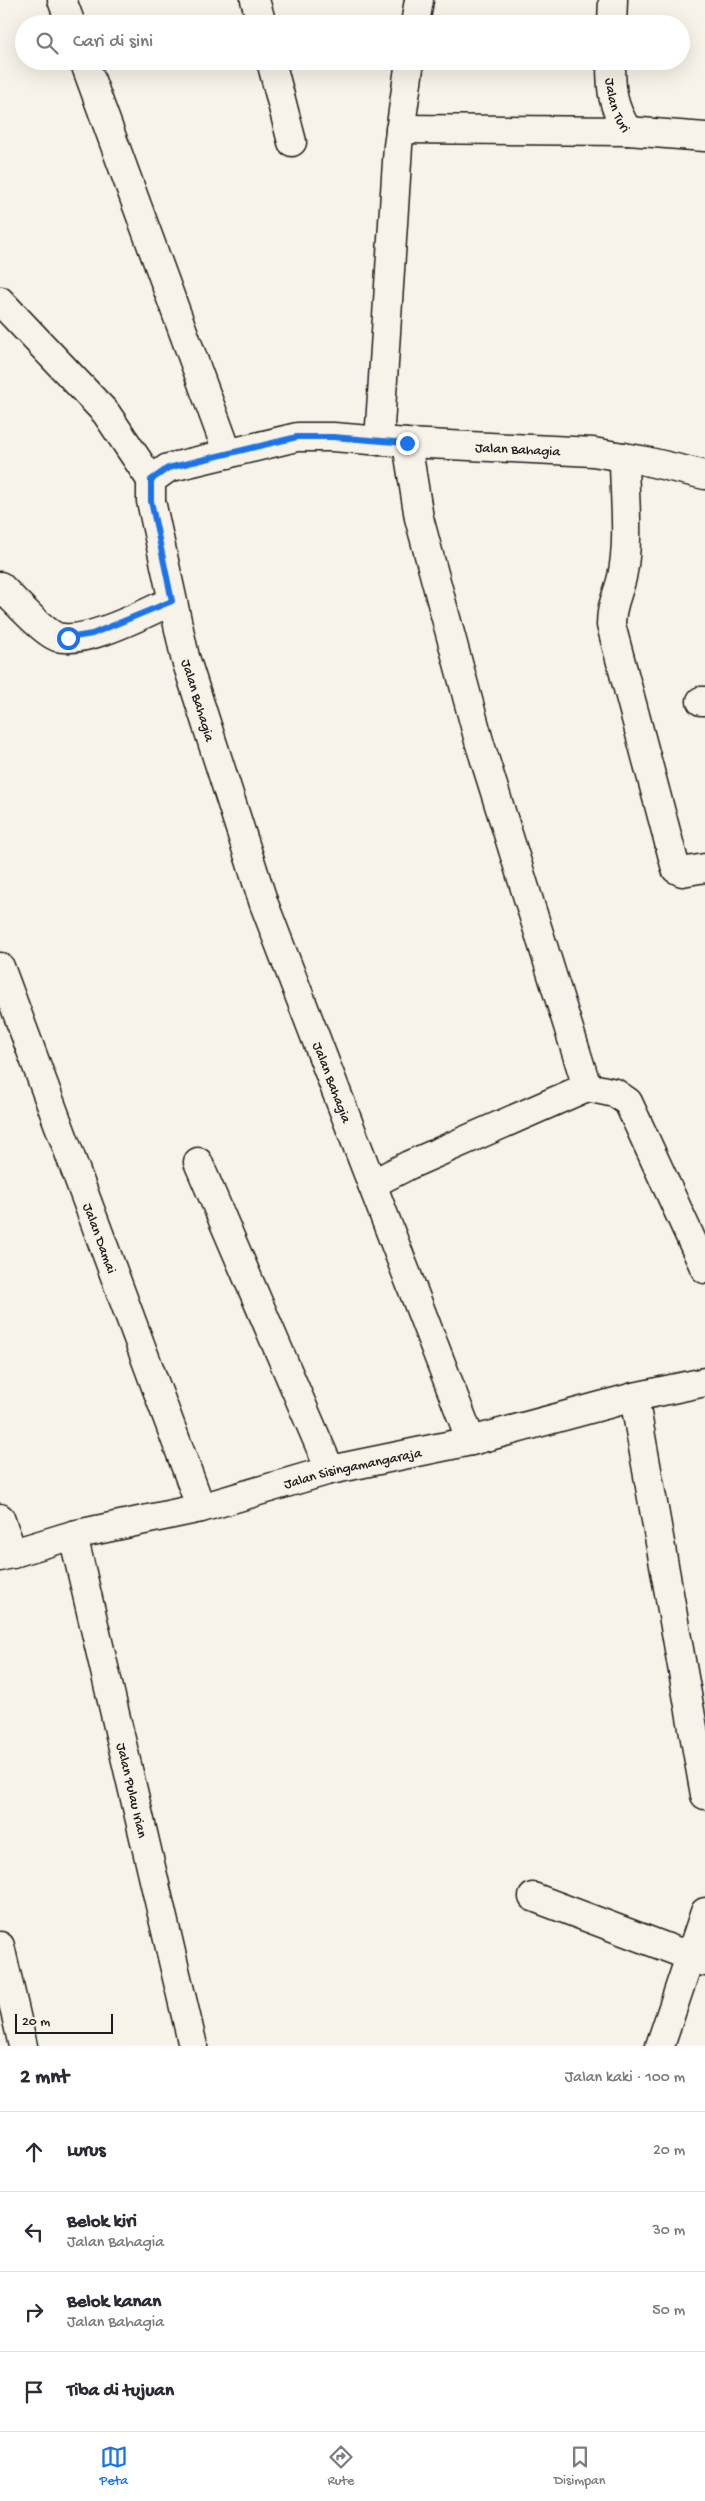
<!DOCTYPE html>
<html lang="id">
<meta charset="utf-8">
<style>
body{margin:0;font-family:"Gochi Hand",sans-serif;background:#f7f7f7;color:#2b2b33}
.scale{position:absolute;left:15px;bottom:12px;width:98px;box-sizing:border-box;padding-left:5px;border:2px solid #1c1c1c;border-top:0;font-size:14px;line-height:18px;white-space:nowrap;color:#1c1c1c;-webkit-text-stroke:4px #f7f3e8;paint-order:stroke}
.stop{position:absolute;width:15px;height:15px;margin:-11px;border:4px solid #1a73e8;border-radius:50%;background:#fff}
.stop.end{background:#1a73e8;border-color:#fff;box-shadow:0 1px 5px #0008}
.list{margin:0;padding:0;list-style:none}
h2{display:flex;justify-content:space-between;align-items:center;height:65px;margin:0;padding:0 20px;font-size:21px}
h2 small{font-size:16px;font-weight:400;color:#7c7c81}
.list li{display:grid;grid-template-columns:32px 1fr auto;gap:15px;align-items:center;box-sizing:border-box;height:80px;padding:0 20px;border-top:1px solid #e1e1e2}
.list b{display:block;font-size:19px;white-space:nowrap}
.list p{margin:0;font-size:16px;white-space:nowrap;color:#7c7c81}
.list em{font-size:16px;font-style:normal;color:#7c7c81}
.icon{flex:none;width:28px;height:28px;fill:none;stroke:currentColor;stroke-width:2;stroke-linecap:round;stroke-linejoin:round}
.map{position:relative;flex:none;width:705px;height:2046px;overflow:hidden}
.search{position:absolute;background:#fff;box-shadow:0 5px 20px #0002;left:15px;right:15px;top:15px;height:55px;display:flex;align-items:center;gap:12px;box-sizing:border-box;padding:0 18px;border-radius:28px;color:#7c7c81;font-size:19px}
.sheet{height:385px;background:#fff}
nav{display:flex;justify-content:space-around;align-items:center;box-sizing:border-box;height:70px;border-top:1px solid #e1e1e2;background:#fff;font-size:14px;color:#7c7c81}
nav a{display:grid;justify-items:center;gap:2px}
nav .on{color:#1a73e8}
.map>svg:first-child{display:block}
.lines{fill:none;stroke-linecap:round;stroke-linejoin:round}
.minor-casing{stroke:#1c1c1c;stroke-width:31}
.trunk-casing{stroke:#1c1c1c;stroke-width:31}
.minor{stroke:#f7f3e8;stroke-width:28}
.trunk{stroke:#f7f3e8;stroke-width:28}
.route{stroke:#1a73e8;stroke-width:6}
.labels{text-anchor:middle;stroke-width:4;stroke-linejoin:round;paint-order:stroke}
.street-label{font-size:14px;fill:#1c1c1c;stroke:#f7f3e8}
</style>
<div class="map">
<svg width="705" height="2046" viewBox="0 0 705 2046">
<rect width="100%" height="100%" fill="#f7f3e8"/>
<filter id="ink" filterUnits="userSpaceOnUse"><feTurbulence type="fractalNoise" baseFrequency=".02" numOctaves="2"/><feDisplacementMap in="SourceGraphic" scale="10" xChannelSelector="R" yChannelSelector="G"/><feConvolveMatrix kernelMatrix="1 2 1 2 8 2 1 2 1" color-interpolation-filters="sRGB"/></filter>
<g filter="url(#ink)">
<g class="lines">
<!-- minor casing -->
<g class="minor-casing">
<g id="minor">
<polyline points="62,0 71,24"/>
<polyline points="255,0 262,24"/>
<polyline points="415,24 419,0"/>
<polyline points="612,24 613,0"/>
<polyline points="84,61 228,454"/>
<polyline points="271,61 292,142"/>
<path id="s1" d="M611,61C611,91 612,106 628,131"/>
<polyline points="400,129 628,131 705,137"/>
<polyline points="0,301 106,413 151,480"/>
<polyline points="379,441 398,146 410,61"/>
<path d="M624,457C624,495 630,539 622,577C618,595 611,604 611,625L676,869L682,872L705,868"/>
<path d="M0,586C12,598 43,632 57,637C86,645 145,613 172,601"/>
<polyline points="701,701 705,701"/>
<path id="s2" d="M0,967L201,1508"/>
<polyline points="587,1087 615,1093 628,1102 705,1269"/>
<polyline points="198,1162 330,1470"/>
<polyline points="372,1184 409,1165 587,1087 479,741 419,518 407,443"/>
<polyline points="634,1397 705,1795"/>
<path id="s3" d="M471,1441L264,904L185,657L151,501V480L168,468L297,437H333L407,443L593,452L641,460L705,475"/>
<polyline points="0,1518 13,1554"/>
<path id="s4" d="M73,1535L193,2046"/>
<polyline points="533,1897 705,1962"/>
<polyline points="0,1946 23,2046"/>
<polyline points="660,2046 705,1912"/>
</g>
</g>
<!-- trunk casing -->
<g class="trunk-casing">
<g id="trunk">
<path id="s5" d="M0,1557L73,1535L201,1508L330,1470L471,1441L634,1397L705,1382"/>
</g>
</g>
<!-- minor -->
<use href="#minor" class="minor"/>
<!-- trunk -->
<use href="#trunk" class="trunk"/>
</g>
</g>
<g class="lines" filter="url(#ink)">
<!-- route -->
<polyline class="route" points="68,638 92,634 172,601 151,501 151,480 168,468 297,437 333,437 407,443"/>
</g>
<g class="labels">
<!-- street labels -->
<g class="street-label">
<text dy="5" stroke="none"><textPath href="#s1" startOffset="45">Jalan Turi</textPath></text>
<text dy="5" stroke="none"><textPath href="#s3" startOffset="1390">Jalan Bahagia</textPath></text>
<text transform="translate(199 700) rotate(73)" y="5">Jalan Bahagia</text>
<text transform="translate(333 1082) rotate(69)" y="5">Jalan Bahagia</text>
<text dy="5" stroke="none"><textPath href="#s2" startOffset="289">Jalan Damai</textPath></text>
<text dy="5" stroke="none"><textPath href="#s5" startOffset="364">Jalan Sisingamangaraja</textPath></text>
<text dy="5" stroke="none"><textPath href="#s4" startOffset="262">Jalan Pulau Irian</textPath></text>
</g>
</g>
</svg>
<div class="scale">20 m</div>
<div class="stop" style="left:68px;top:638px"></div>
<div class="stop end" style="left:407px;top:443px"></div>
<div class="search"><svg class="icon" aria-label="search" viewBox="0 0 24 24"><circle cx="10" cy="10" r="6"/><path d="M15 15l6 6"/></svg>Cari di sini</div>
</div>
<section class="sheet">
<h2>2 mnt<small>Jalan kaki · 100 m</small></h2>
<ul class="list">
<li><svg class="icon" aria-label="ahead" viewBox="0 0 24 24"><path d="M12 20V5M6 11l6-6 6 6"/></svg><div><b>Lurus</b></div><em>20 m</em></li>
<li><svg class="icon" aria-label="left" viewBox="0 0 24 24"><path d="M17 20v-9H6M10 6l-5 5 5 5"/></svg><div><b>Belok kiri</b><p>Jalan Bahagia</p></div><em>30 m</em></li>
<li><svg class="icon" aria-label="right" viewBox="0 0 24 24"><path d="M7 20v-9h11M14 6l5 5-5 5"/></svg><div><b>Belok kanan</b><p>Jalan Bahagia</p></div><em>50 m</em></li>
<li><svg class="icon" aria-label="arrive" viewBox="0 0 24 24"><path d="M6 21V4h12l-3 4 3 4H6"/></svg><div><b>Tiba di tujuan</b></div></li>
</ul>
</section>
<nav>
<a class="on"><svg class="icon" aria-label="map" viewBox="0 0 24 24"><path d="M3 6l6-2 6 2 6-2v14l-6 2-6-2-6 2zM9 4v14M15 6v14"/></svg>Peta</a>
<a><svg class="icon" aria-label="directions" viewBox="0 0 24 24"><path d="M12 3l9 9-9 9-9-9zM9 14v-3h6M13 9l2 2-2 2"/></svg>Rute</a>
<a><svg class="icon" aria-label="saved" viewBox="0 0 24 24"><path d="M7 4h10v16l-5-4-5 4z"/></svg>Disimpan</a>
</nav>
